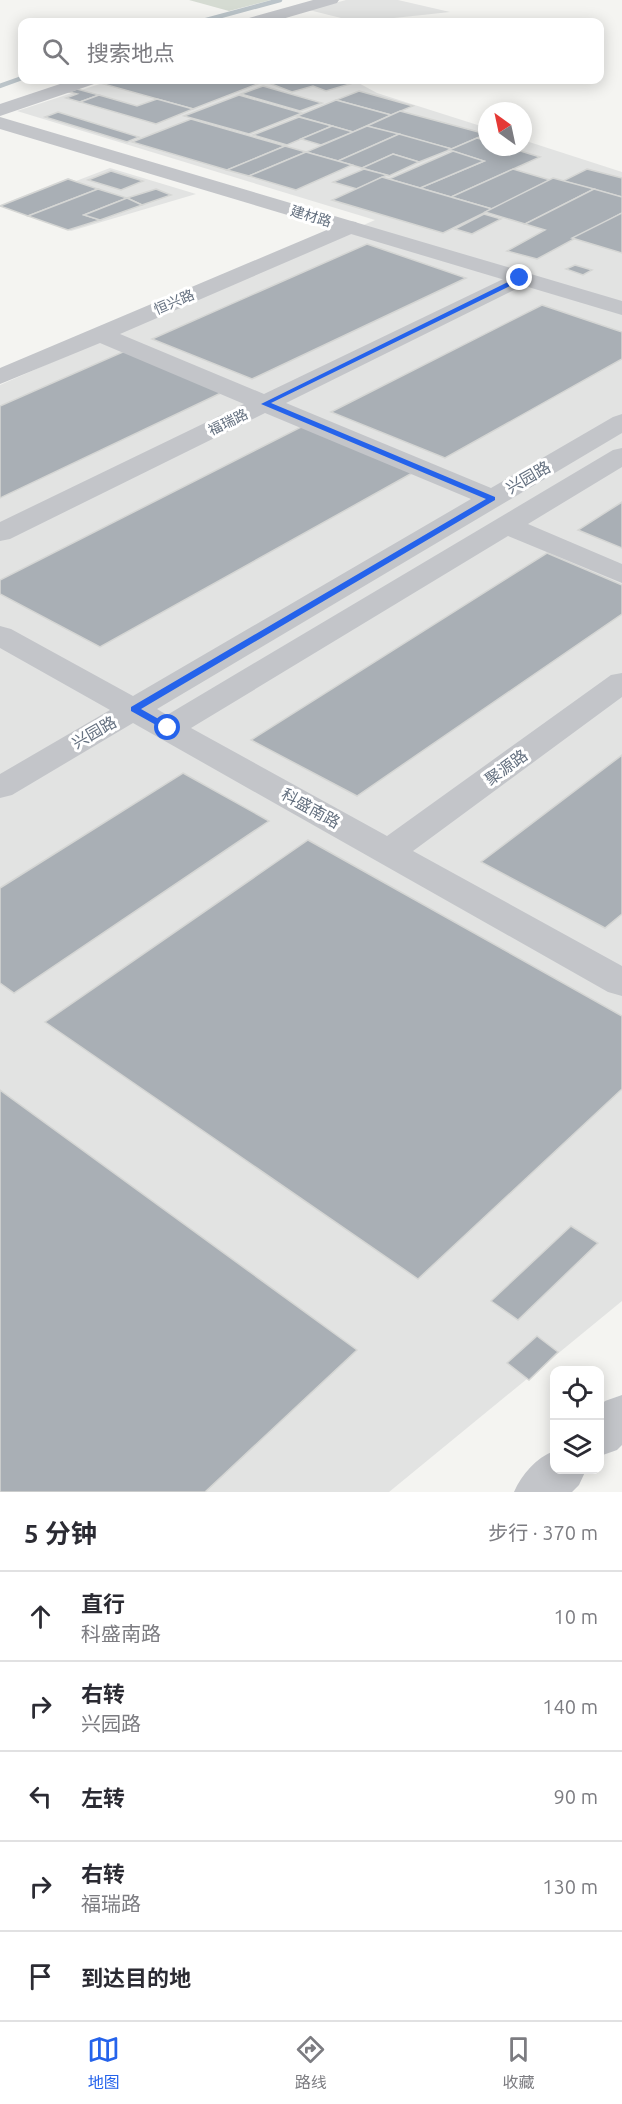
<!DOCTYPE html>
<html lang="zh">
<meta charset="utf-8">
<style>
body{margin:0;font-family:Ubuntu,"Noto Sans SC",sans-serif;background:#f7f7f7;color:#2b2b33}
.controls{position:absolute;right:18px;bottom:18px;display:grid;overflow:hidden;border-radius:12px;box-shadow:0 3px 15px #0003}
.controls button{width:54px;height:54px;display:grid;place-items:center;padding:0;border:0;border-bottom:2px solid #e1e1e2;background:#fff;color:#2b2b33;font:30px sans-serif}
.compass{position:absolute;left:478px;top:102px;width:54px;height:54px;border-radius:50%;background:#fff;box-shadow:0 3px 15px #0003;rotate:327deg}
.stop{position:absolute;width:18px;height:18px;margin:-14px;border:4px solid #2563eb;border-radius:50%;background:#fff}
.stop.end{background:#2563eb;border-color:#fff;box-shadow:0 2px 6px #0008}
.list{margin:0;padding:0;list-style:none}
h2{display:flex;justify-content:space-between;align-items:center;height:78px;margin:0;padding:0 24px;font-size:26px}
h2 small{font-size:20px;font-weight:400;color:#7c7c81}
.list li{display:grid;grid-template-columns:39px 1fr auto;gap:18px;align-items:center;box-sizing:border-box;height:90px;padding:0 24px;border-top:2px solid #e1e1e2}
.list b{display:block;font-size:22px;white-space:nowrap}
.list p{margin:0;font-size:20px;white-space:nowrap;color:#7c7c81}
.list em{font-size:20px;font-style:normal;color:#7c7c81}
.icon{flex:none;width:33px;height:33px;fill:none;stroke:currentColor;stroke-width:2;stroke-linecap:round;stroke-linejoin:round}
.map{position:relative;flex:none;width:622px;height:1492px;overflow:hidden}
.search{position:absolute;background:#fff;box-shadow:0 3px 15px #0003;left:18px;right:18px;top:18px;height:66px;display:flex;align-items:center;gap:15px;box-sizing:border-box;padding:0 21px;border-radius:12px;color:#7c7c81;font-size:22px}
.sheet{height:528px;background:#fff}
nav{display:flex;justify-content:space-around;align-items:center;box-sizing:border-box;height:84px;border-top:2px solid #e1e1e2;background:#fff;font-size:16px;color:#7c7c81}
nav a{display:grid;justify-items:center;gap:3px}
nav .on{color:#2563eb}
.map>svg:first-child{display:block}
.built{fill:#e2e3e2}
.green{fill:#d5dbd2}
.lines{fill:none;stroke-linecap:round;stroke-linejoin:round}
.stream{stroke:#bbc4c9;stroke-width:4.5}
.building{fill:#a9afb5;stroke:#d5d6d4;stroke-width:1.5}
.minor{fill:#c3c5c9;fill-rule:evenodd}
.tertiary{fill:#c3c5c9;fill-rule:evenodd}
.route{fill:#2563eb}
.labels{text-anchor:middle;stroke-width:6;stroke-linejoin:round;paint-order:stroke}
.far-street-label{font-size:14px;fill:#657180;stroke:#fff}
.street-label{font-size:16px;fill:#657180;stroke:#fff}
</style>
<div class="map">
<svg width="622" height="1492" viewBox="0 0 622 1492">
<rect width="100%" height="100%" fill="#f4f4f1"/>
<!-- built -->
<g class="built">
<polygon points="346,0 398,0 450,12 357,22 309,10"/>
<polygon points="112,80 353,80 377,93 487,128 487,147 523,147 523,140 622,172 622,1301 389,1492 0,1492 0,385 375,220 17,111"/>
<polygon points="110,168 196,194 71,231 0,205 68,178 76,181"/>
</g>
<!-- green -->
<polygon class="green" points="189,0 271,0 229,11"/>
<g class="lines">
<!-- stream -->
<g class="stream">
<polyline points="199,22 280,0"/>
<polyline points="0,86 22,78"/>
</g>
</g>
<!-- building -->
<g class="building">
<polygon points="110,80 247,80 260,83 193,109 100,83"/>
<polygon points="261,80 356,80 360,81 326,91 313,86 292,92"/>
<polygon points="263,86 322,103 300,111 241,94"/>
<polygon points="77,89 99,95 80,102 66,98 77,94 69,92"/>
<polygon points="359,91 413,106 391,115 336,100"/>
<polygon points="99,95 137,106 157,99 193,109 156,124 80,102"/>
<polygon points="239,95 302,113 249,134 184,116"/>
<polygon points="336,100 391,115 353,132 297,116"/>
<polygon points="400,111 486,134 452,149 367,126"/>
<polygon points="58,112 139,137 127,142 45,117"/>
<polygon points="299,117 332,126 287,145 253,135"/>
<polygon points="191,119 285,146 227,170 132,142"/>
<polygon points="332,126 353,132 321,145 301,139"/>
<polygon points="367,126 399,134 338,161 306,152"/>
<polygon points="399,134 452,149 419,162 393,154 362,168 338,161"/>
<polygon points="477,138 487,141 487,147 507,147 540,157 451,197 420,188 484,161 449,150"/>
<polygon points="285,146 306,152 249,176 227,170"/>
<polygon points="453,151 484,161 420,188 389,179"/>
<polygon points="306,152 352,165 296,190 249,176"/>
<polygon points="393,154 419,162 389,176 362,168"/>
<polygon points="364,169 387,175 357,189 333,182"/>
<polygon points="513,169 550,180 492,209 451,197"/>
<polygon points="587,169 622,178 622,197 563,181"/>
<polygon points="111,171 143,181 121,190 88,180"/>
<polygon points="382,177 420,188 492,209 443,233 332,200"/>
<polygon points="553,178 594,189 525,224 485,212"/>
<polygon points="68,179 98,189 28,216 0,206"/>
<polygon points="98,189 127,198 84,215 100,220 68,230 28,216"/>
<polygon points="156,189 171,195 142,205 127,198"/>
<polygon points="594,189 622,197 622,213 537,259 507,251 545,230 525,224"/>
<polygon points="127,198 142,205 100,220 84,215"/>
<polygon points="622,213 622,253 572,238"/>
<polygon points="484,214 501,219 472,234 455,229"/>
<polygon points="367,244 466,278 252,379 152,339"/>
<polygon points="575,265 592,270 583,275 566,269"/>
<polygon points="542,305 622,332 622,359 445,458 331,412"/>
<polygon points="125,351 223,392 0,498 0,406"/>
<polygon points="303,426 414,472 100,647 0,594 0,580"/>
<polygon points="622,502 622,548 578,530"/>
<polygon points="547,553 622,585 622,614 357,796 251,740"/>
<polygon points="622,755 622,914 605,928 481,862"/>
<polygon points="183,773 269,821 14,993 0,983 0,888"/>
<polygon points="308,840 622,1016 622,1089 418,1279 45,1022"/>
<polygon points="0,1090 357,1350 205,1492 0,1492"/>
<polygon points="571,1226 598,1243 518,1320 491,1301"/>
<polygon points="537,1336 558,1352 529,1380 507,1363"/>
</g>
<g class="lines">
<!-- minor -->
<g class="minor">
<polygon points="313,0 339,0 337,3 272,22 247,22 249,18"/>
<polygon points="72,80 97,80 94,84 0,116 0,104"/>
<polygon points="348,221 356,222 359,227 356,232 120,334 264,394 520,271 528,273 531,278 528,283 286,403 491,488 613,417 622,414 622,433 157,709 167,715 613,450 622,448 622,467 528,524 622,564 622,583 508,536 191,728 387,836 611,675 622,673 622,697 413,851 622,966 622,996 608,992 133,723 12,795 0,798 0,774 110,710 0,648 0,626 11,629 133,696 471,499 265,413 10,539 0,541 0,522 244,404 100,343 0,384 0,368"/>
</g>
<!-- tertiary -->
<g class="tertiary">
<polygon points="0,117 622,301 622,315 0,129"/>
<polygon points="622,1395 622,1445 617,1450 600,1456 600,1406 605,1401"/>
<path d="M554,1451V1470H586L579,1485L572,1492H514C522,1474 536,1458 554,1451Z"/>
</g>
</g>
<!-- route -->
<polygon class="route" points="520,276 522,280 271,403 495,497 495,500 141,709 171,726 171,730 165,730 131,711 131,707 486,499 261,404"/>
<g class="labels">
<!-- far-street labels -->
<g class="far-street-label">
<text transform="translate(311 216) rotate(17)" y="5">建材路</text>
<text transform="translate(174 302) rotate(-23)" y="5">恒兴路</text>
<text transform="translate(228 422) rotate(-26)" y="5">福瑞路</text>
</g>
<!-- street labels -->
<g class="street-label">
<text transform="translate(528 477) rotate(-30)" y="6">兴园路</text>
<text transform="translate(94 732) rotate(-30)" y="6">兴园路</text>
<text transform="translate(506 767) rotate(-36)" y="6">聚源路</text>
<text transform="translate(311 808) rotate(29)" y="6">科盛南路</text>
</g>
</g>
</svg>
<div class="controls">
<button><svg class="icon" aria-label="locate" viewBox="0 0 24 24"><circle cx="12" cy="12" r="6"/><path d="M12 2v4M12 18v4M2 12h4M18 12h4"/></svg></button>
<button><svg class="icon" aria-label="layers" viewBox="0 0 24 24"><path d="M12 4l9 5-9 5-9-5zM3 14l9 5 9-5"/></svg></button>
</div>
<svg class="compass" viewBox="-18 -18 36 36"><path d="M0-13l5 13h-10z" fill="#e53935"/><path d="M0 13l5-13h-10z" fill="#7c7c81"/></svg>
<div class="stop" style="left:168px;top:728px"></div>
<div class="stop end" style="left:520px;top:278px"></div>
<div class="search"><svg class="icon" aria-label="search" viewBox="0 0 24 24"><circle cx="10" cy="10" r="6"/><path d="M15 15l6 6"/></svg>搜索地点</div>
</div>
<section class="sheet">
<h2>5 分钟<small>步行 · 370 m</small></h2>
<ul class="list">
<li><svg class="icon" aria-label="ahead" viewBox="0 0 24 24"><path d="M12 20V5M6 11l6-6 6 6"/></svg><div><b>直行</b><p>科盛南路</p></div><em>10 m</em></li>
<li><svg class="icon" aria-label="right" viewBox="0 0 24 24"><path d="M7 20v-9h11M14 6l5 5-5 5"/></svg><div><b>右转</b><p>兴园路</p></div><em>140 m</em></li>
<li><svg class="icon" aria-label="left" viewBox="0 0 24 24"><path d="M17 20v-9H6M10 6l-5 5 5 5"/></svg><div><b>左转</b></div><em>90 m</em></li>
<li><svg class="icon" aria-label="right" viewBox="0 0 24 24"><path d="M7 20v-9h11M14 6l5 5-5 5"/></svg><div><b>右转</b><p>福瑞路</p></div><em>130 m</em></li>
<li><svg class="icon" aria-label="arrive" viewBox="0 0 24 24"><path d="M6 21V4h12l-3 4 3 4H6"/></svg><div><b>到达目的地</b></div></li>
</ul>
</section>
<nav>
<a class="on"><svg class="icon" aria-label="map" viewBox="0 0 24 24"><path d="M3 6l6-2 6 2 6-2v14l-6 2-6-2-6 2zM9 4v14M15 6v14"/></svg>地图</a>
<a><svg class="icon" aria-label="directions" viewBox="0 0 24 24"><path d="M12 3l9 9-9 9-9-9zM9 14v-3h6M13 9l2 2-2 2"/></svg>路线</a>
<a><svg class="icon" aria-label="saved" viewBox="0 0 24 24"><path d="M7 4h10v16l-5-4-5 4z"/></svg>收藏</a>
</nav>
